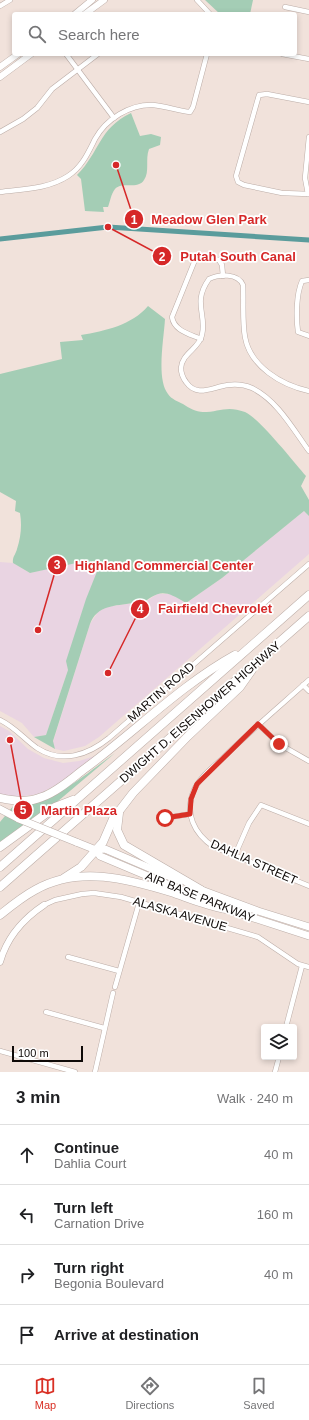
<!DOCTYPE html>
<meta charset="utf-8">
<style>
body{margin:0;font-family:Helvetica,sans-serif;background:#f6f6f6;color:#202124}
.controls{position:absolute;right:12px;bottom:12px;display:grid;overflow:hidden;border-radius:4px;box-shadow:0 2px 6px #0003}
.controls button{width:36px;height:36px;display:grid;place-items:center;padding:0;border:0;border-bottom:1px solid #e0e0e0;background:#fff;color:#202124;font:20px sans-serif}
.scale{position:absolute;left:12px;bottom:10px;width:71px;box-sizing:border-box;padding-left:4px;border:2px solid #0f0a08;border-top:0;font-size:11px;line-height:14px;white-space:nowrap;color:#0f0a08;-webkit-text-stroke:3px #fff;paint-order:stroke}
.stop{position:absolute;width:12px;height:12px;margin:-9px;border:3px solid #d93025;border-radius:50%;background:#fff}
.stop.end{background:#d93025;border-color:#fff;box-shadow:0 1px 4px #0008}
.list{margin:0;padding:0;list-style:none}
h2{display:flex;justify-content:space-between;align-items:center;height:52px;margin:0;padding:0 16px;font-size:17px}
h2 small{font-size:13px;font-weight:400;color:#757577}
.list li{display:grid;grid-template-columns:26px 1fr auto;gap:12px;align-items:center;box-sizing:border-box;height:60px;padding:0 16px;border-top:1px solid #e0e0e0}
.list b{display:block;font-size:15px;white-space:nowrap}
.list p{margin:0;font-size:13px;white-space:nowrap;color:#757577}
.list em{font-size:13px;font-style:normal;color:#757577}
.icon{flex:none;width:22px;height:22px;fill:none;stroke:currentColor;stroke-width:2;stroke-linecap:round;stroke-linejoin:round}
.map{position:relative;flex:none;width:309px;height:1072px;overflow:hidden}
.search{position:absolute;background:#fff;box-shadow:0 2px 6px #0003;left:12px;right:12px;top:12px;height:44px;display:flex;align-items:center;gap:10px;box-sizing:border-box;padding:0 14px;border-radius:4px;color:#757577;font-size:15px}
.sheet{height:292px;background:#fff}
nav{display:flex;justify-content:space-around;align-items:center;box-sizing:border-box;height:56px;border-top:1px solid #e0e0e0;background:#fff;font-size:11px;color:#757577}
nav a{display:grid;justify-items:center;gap:2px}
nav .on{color:#d93025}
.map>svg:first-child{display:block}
.commercial{fill:#e9d4e2}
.green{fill:#a4cdb5}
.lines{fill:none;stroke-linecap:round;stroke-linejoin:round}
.canal{stroke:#5b9c9c;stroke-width:5}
.street-casing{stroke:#bcada7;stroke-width:5.5}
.secondary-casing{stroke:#bcada7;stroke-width:7}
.primary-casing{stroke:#bcada7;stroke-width:8}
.highway-casing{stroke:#bcada7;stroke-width:9}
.street{stroke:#fff;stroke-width:4.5}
.secondary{stroke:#fff;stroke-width:6}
.primary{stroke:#fff;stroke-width:7}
.highway{stroke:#fff;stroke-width:8}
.primary-bridge-casing{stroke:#bcada7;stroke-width:8;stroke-linecap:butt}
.primary-bridge{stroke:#fff;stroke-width:7}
.route{stroke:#d93025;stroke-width:5}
.labels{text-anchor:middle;stroke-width:3.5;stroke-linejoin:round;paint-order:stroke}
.street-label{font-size:12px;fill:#0f0a08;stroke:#fff}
.leader{fill:none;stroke:#d62828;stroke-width:1.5}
.callout-dot{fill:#d62828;stroke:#fff;stroke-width:1.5}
.mark-label{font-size:12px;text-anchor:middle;font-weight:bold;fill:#fff}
.callout-label{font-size:13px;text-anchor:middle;font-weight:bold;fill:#d62828;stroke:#fff;stroke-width:3.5;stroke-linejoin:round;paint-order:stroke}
</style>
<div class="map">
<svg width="309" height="1072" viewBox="0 0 309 1072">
<rect width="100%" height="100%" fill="#f1e2db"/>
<!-- commercial -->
<g class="commercial">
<polygon points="304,511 309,516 309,554 99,737 85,746 64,751 55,749 53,742 90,624 98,612 106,607 133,603 137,608 157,594 172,594 186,603 222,578"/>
<polygon points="81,561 98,569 67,661 68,670 46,735 34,737 22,723 0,711 0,562 13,563 30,573"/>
<polygon points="0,726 9,731 28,749 44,758 63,763 79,761 98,755 56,785 39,794 17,797 0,795"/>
</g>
<!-- green -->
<g class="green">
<polygon points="205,0 253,0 250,14 220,14"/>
<path d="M131,113L140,136L151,134L161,137L160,145L149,149C145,159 150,172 144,180C138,190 122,181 115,189C111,194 110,202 108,207H103L104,212L85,211L81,179L77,175C100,152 98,129 131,113Z"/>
<path d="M148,306L165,319C164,338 156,379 168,394C171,399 179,402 183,404C189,408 196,412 203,412C219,412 227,405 245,412C258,417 294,462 306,476L301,486L309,500V516L304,511L222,578L186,603C162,588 158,591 137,608L133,603C115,606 97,605 90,624L53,741L55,749L34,737L46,735L68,670L66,661L86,599L98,569L81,562L30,573L13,563C12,557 16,554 17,549C21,537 22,525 20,513L15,511L16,501L0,492V374L62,359L60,342L83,340L81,335C105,331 132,325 148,306Z"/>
<path d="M115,753L0,850V822L14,805C54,804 84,775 115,753Z"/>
</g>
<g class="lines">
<!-- canal -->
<polyline class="canal" points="0,239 108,227 309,240"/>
<!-- street casing -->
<g class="street-casing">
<g id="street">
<polyline points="197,0 210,14"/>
<polyline points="0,6 10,0"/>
<polyline points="285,7 309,12"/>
<polyline points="66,54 114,118"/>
<polyline points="282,54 309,59"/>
<polyline points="309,102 267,94 259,95 236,176 238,182 244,185 282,193 309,194"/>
<polyline points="0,132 23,119 37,108 52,89 98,54"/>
<path d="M0,192C23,189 48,189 68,176C82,167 88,153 95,139C106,119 130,104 153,105C166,106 178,111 190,112L193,107L207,54"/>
<polyline points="308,194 305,178 309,137"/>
<path d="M309,280L302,281C296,295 296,317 298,332L309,336"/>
<path d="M201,339C190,334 174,331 172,317L195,260L202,257L219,260L222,265L223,276"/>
<path d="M309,391C281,385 250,366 245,337C242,320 244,302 243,285C238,273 219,274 209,279C192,303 207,314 202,335C199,349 182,353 181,368C181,373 183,378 186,382C197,398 212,387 228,385C235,384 245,385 252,388C277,400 293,429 309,451"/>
<path d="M309,680C280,706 250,731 223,758C213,767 200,777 194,790C184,813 194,834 214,847L309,886"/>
<polyline points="303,685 309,691"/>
<path d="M0,720C15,727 24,739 37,748C62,764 88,755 109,738L309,564"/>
<polyline points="258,724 279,744 309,761"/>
<polyline points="165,818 190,814"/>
<polyline points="235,855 249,823 261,805 309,824"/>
<polyline points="44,905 55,900 82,894 94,893 121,897 258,937 298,964 309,967"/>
<polyline points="68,957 119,971"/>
<polyline points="115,987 139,903"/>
<polyline points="46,1012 104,1028"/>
<polyline points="286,1027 302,966"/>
<polyline points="0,1051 75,1072"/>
<polyline points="95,1072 113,993"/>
<polyline points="275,1072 279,1057"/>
</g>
</g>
<!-- secondary casing -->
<g class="secondary-casing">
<g id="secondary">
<polyline points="75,14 92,0"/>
<polyline points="85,14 104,0"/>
<polyline points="0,67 18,54"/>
<polyline points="0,77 31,54"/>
<path d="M0,962C7,937 23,919 44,905"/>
</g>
</g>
<!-- primary casing -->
<g class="primary-casing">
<g id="primary">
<polyline points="0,809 19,819"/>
<polyline points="76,842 96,850 105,849 180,881"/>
<polyline points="96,850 100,856 226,909 309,936"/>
<polyline points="196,888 258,911 309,927"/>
</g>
</g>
<!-- highway casing -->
<g class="highway-casing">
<g id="highway">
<path d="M0,798C14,801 28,803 42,797C59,791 73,777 87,767C137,730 181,685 235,655"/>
<polyline points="119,813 117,830 124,845 201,890"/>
<polyline points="0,847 55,807 73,800"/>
<polyline points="0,867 309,595"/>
<polyline points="64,878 81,867 103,842 113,819 133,793 188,736 240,687 252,670"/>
<polyline points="0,887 309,616"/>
<path d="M0,915C11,906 22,897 35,890C79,865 128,879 174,893C191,899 208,906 226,909"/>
</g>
</g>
<!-- street -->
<use href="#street" class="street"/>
<!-- secondary -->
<use href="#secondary" class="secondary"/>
<!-- primary -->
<use href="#primary" class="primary"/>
<!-- highway -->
<use href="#highway" class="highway"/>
<!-- primary-bridge casing -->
<g class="primary-bridge-casing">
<polyline id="primary-bridge" points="19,819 76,842"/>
</g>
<!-- primary-bridge -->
<use href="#primary-bridge" class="primary-bridge"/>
</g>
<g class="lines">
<!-- route -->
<polyline class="route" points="165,818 190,814 191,799 197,784 258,724 279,744"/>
</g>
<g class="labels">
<!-- street labels -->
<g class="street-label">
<text transform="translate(161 692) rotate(-41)" y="4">MARTIN ROAD</text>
<text transform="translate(200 712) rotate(-41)" y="4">DWIGHT D. EISENHOWER HIGHWAY</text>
<text transform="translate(254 862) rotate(24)" y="4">DAHLIA STREET</text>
<text transform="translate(200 897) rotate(22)" y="4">AIR BASE PARKWAY</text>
<text transform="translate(180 914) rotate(16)" y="4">ALASKA AVENUE</text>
</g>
</g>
<!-- callouts -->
<path class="leader" d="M116 165L134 219M108 227L162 256M38 630L57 565M108 673L140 609M10 740L23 810"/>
<g class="callout-dot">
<circle cx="116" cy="165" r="4"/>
<circle cx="108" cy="227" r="4"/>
<circle cx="38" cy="630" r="4"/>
<circle cx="108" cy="673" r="4"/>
<circle cx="10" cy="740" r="4"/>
<circle cx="134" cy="219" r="10"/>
<circle cx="162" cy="256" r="10"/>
<circle cx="57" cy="565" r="10"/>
<circle cx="140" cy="609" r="10"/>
<circle cx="23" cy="810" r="10"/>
</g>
<g class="mark-label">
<text x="134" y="224">1</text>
<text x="162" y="261">2</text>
<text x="57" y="569">3</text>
<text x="140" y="613">4</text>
<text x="23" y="814">5</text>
</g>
<g class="callout-label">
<text x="209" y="224">Meadow Glen Park</text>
<text x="238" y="261">Putah South Canal</text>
<text x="164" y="570">Highland Commercial Center</text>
<text x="215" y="613">Fairfield Chevrolet</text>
<text x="79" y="815">Martin Plaza</text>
</g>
</svg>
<div class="controls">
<button><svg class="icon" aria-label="layers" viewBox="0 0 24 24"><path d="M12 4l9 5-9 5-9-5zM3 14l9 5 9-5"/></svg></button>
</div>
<div class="scale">100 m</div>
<div class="stop" style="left:165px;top:818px"></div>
<div class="stop end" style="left:279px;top:744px"></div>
<div class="search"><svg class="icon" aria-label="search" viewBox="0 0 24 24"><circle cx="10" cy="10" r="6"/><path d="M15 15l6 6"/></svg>Search here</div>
</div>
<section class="sheet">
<h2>3 min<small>Walk · 240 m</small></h2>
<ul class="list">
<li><svg class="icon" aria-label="ahead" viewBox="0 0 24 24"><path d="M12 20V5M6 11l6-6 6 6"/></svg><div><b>Continue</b><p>Dahlia Court</p></div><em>40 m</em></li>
<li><svg class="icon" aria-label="left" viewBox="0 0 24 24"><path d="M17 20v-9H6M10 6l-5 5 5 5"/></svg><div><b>Turn left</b><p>Carnation Drive</p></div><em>160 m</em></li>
<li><svg class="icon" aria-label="right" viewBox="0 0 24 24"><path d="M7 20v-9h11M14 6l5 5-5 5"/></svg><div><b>Turn right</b><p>Begonia Boulevard</p></div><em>40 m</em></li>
<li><svg class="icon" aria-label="arrive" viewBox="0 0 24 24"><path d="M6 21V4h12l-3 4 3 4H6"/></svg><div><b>Arrive at destination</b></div></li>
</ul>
</section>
<nav>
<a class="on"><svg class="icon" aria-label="map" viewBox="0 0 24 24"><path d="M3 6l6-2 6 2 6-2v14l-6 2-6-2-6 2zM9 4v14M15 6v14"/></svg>Map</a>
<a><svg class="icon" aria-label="directions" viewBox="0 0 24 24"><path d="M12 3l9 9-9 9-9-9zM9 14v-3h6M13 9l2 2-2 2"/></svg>Directions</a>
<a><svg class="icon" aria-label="saved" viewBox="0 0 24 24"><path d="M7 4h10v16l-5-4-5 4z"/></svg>Saved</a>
</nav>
